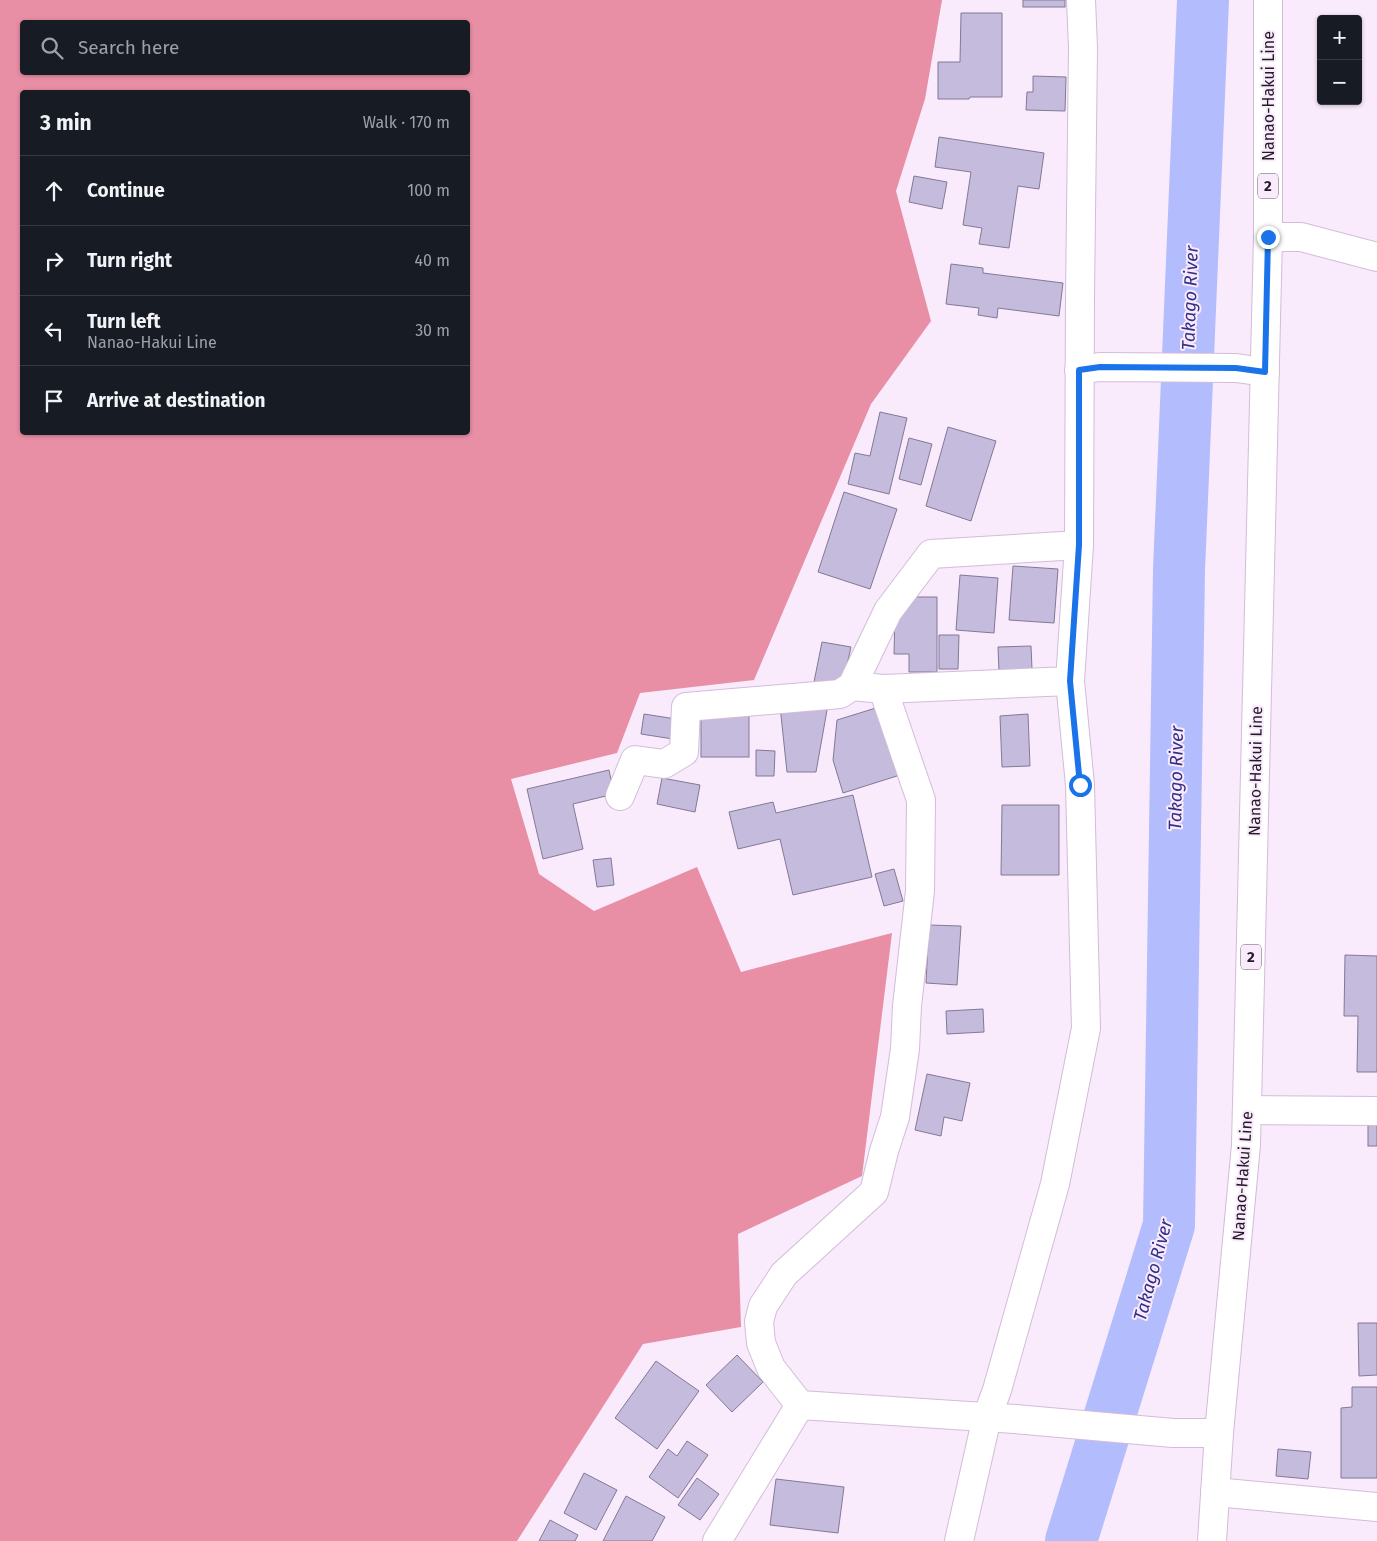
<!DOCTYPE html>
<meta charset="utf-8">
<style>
body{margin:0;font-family:"Fira Sans",sans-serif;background:#242831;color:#f1f3f6}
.controls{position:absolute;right:15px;top:15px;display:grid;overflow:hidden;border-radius:5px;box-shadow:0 1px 4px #0004}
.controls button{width:45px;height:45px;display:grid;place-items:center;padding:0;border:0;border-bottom:1px solid #363941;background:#171b24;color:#f1f3f6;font:25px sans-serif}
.stop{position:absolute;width:15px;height:15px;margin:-11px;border:4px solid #1a73e8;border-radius:50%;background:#fff}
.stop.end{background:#1a73e8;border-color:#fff;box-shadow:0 1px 5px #0008}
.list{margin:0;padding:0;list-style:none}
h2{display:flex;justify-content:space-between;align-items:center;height:65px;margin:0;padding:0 20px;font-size:21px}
h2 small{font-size:16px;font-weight:400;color:#9ea1a6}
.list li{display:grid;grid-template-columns:32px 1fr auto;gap:15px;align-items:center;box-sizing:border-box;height:70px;padding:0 20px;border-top:1px solid #363941}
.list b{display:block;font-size:19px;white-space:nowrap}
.list p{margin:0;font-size:16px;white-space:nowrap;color:#9ea1a6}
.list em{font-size:16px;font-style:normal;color:#9ea1a6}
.icon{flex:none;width:28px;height:28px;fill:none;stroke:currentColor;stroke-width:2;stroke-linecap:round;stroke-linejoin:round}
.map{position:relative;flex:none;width:1377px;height:1541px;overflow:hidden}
.search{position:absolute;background:#171b24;box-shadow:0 1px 4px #0004;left:20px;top:20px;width:450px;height:55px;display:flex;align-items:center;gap:12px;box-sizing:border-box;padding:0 18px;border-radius:5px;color:#9ea1a6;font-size:19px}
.panel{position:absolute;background:#171b24;box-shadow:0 1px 4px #0004;left:20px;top:90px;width:450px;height:345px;border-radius:5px}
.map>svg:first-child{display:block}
.forest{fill:#e88ea5;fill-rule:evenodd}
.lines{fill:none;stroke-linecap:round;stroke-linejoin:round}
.river{stroke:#b3bcfc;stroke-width:52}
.building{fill:#c5bbdc;stroke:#827997}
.minor-casing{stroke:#d3bcd8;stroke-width:30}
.major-casing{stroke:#d3bcd8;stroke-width:30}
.minor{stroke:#fff;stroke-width:28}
.major{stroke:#fff;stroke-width:28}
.route{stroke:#1a73e8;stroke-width:6}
.labels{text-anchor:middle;stroke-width:4;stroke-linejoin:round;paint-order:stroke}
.shield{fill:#f9eafc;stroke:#625864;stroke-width:1}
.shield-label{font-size:15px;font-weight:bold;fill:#211923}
.street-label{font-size:16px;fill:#211923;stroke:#f9eafc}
.water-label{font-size:18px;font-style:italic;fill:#312f87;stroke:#f9eafc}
</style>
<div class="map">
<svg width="1377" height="1541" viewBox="0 0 1377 1541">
<rect width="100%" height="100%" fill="#f9eafc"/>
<!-- forest -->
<path class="forest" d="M0,0H942L925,99L896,191L931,321L871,404L754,680L640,693L617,753L511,779L539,874L594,911L697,867L741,972L892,933L862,1176L738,1234L741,1327L643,1344L517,1541H0ZM22,22H468V72H22ZM22,92H468V432H22Z"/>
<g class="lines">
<!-- river -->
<polyline class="river" points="1071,1541 1169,1225 1179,570 1203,0"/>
</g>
<!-- building -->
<g class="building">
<rect x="1023" y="0" width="42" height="7"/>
<polygon points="961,13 1002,13 1002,97 970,97 969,99 938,99 938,62 960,62"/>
<polygon points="1033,76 1066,77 1065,111 1026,110 1027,92 1033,92"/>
<polygon points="939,137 1044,153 1039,189 1018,186 1009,248 979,244 982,228 963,225 971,172 935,167"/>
<polygon points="914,176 947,182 942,209 909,202"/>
<polygon points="951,264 983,268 983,273 1063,283 1059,316 998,308 997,318 978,315 979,308 946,304"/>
<polygon points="880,412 907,418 889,494 848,484 855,453 870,456"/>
<polygon points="948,427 996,441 971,521 926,506"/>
<polygon points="909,438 932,444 921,485 899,479"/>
<polygon points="844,492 897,509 870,589 818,572"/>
<polygon points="1013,566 1058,569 1054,623 1009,620"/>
<polygon points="960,575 998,578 994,633 956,630"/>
<polygon points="905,597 937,597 937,672 909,672 909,654 894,654 895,611"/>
<polygon points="939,635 959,635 958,669 939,669"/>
<polygon points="822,642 851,647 842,687 814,682"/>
<polygon points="1031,646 1032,669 999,671 998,647"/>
<polygon points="829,699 816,772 787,772 780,706"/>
<polygon points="879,707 900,775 843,793 833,760 837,720"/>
<rect x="701" y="712" width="48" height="45"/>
<polygon points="644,714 676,719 673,739 641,734"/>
<polygon points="1028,714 1030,766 1002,767 1000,716"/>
<polygon points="756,750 775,751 774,776 756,776"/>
<polygon points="609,770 614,794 573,804 583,849 543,859 527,789"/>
<polygon points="662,778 700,785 695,812 657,804"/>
<polygon points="853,795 872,877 793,895 780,839 738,849 729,812 773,802 776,813"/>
<polygon points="1002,805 1059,805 1059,875 1001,875"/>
<polygon points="611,858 614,885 597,887 593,860"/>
<polygon points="894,869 903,901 884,906 875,874"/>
<polygon points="929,925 961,926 957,985 926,983"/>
<polygon points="1345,955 1377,956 1377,1072 1357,1072 1358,1016 1344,1016"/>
<polygon points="983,1009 984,1032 947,1034 946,1011"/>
<polygon points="927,1074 970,1083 962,1121 944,1117 941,1136 915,1130"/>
<rect x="1368" y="1119" width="9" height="27"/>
<polygon points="1358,1323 1377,1323 1377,1375 1359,1376"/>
<polygon points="737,1355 763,1382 732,1412 706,1385"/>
<polygon points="656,1361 699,1391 657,1449 615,1418"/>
<polygon points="1352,1387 1377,1387 1377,1478 1341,1478 1341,1408 1352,1407"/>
<polygon points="687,1441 708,1455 678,1498 649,1477 668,1449 677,1456"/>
<polygon points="1278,1449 1311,1452 1308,1479 1276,1476"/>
<polygon points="584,1473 617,1490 596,1530 564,1513"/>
<polygon points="697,1478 719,1494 700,1520 678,1505"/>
<polygon points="776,1479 844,1487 838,1533 770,1525"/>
<polygon points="626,1496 665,1517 652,1541 603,1541"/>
<polygon points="550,1520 578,1535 575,1541 539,1541"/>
</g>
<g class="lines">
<!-- minor casing -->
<g class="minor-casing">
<g id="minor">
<polyline points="1081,0 1083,48 1080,297 1079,545 1070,681 883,689 921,800 920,891 907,1006 905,1049 895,1117 884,1151 874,1192 784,1274 763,1306 759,1322 761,1343 771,1368 800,1405 1015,1419 1173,1433 1219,1433"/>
<polyline points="1268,237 1301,237 1377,257"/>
<polyline points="1079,370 1100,367 1236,368 1265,372"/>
<polyline points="883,689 852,686 888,611 931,554 1079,545"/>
<polyline points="620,796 635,760 664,764 684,752 686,707 840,694 852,686"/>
<polyline points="1247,1110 1377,1111"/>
<polyline points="1215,1492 1377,1507"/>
<polyline points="717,1541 800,1405"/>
<polyline points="959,1541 987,1417 997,1390 1055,1184 1086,1028 1080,785 1070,681"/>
</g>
</g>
<!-- major casing -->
<g class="major-casing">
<polyline id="major" points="1212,1541 1219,1433 1246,1145 1268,237 1268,0"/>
</g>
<!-- minor -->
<use href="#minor" class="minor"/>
<!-- major -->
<use href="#major" class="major"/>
</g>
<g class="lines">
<!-- route -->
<polyline class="route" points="1080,785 1070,681 1079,545 1079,370 1100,367 1236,368 1265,372 1268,237"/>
</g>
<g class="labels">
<!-- shield labels -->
<g class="shield">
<rect x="1258" y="173.5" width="20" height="25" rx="4"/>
<rect x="1241" y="944.5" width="20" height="25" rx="4"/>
</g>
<g class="shield-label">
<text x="1268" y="191">2</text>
<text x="1251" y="962">2</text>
</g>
<!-- street labels -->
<g class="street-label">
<text transform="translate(1268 96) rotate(-90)" y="6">Nanao-Hakui Line</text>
<text transform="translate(1255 771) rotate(-89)" y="6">Nanao-Hakui Line</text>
<text transform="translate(1242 1176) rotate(-86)" y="6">Nanao-Hakui Line</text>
</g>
<!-- water labels -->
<g class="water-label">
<text transform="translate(1190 298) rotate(-88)" y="6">Takago River</text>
<text transform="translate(1176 778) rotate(-89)" y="6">Takago River</text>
<text transform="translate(1153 1270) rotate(-75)" y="6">Takago River</text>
</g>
</g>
</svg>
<div class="controls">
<button>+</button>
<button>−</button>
</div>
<div class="stop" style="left:1080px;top:785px"></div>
<div class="stop end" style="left:1268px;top:237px"></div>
<div class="search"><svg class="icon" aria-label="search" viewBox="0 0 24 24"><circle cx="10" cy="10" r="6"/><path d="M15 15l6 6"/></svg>Search here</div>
<section class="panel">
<h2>3 min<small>Walk · 170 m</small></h2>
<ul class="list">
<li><svg class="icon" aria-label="ahead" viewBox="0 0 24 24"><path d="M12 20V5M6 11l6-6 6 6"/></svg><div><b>Continue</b></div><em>100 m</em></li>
<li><svg class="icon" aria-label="right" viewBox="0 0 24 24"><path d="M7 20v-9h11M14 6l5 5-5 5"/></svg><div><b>Turn right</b></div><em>40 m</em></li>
<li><svg class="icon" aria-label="left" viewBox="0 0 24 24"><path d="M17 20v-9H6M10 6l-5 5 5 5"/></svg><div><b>Turn left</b><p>Nanao-Hakui Line</p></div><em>30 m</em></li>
<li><svg class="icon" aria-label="arrive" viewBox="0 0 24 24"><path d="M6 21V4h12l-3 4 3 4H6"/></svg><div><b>Arrive at destination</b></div></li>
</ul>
</section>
</div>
